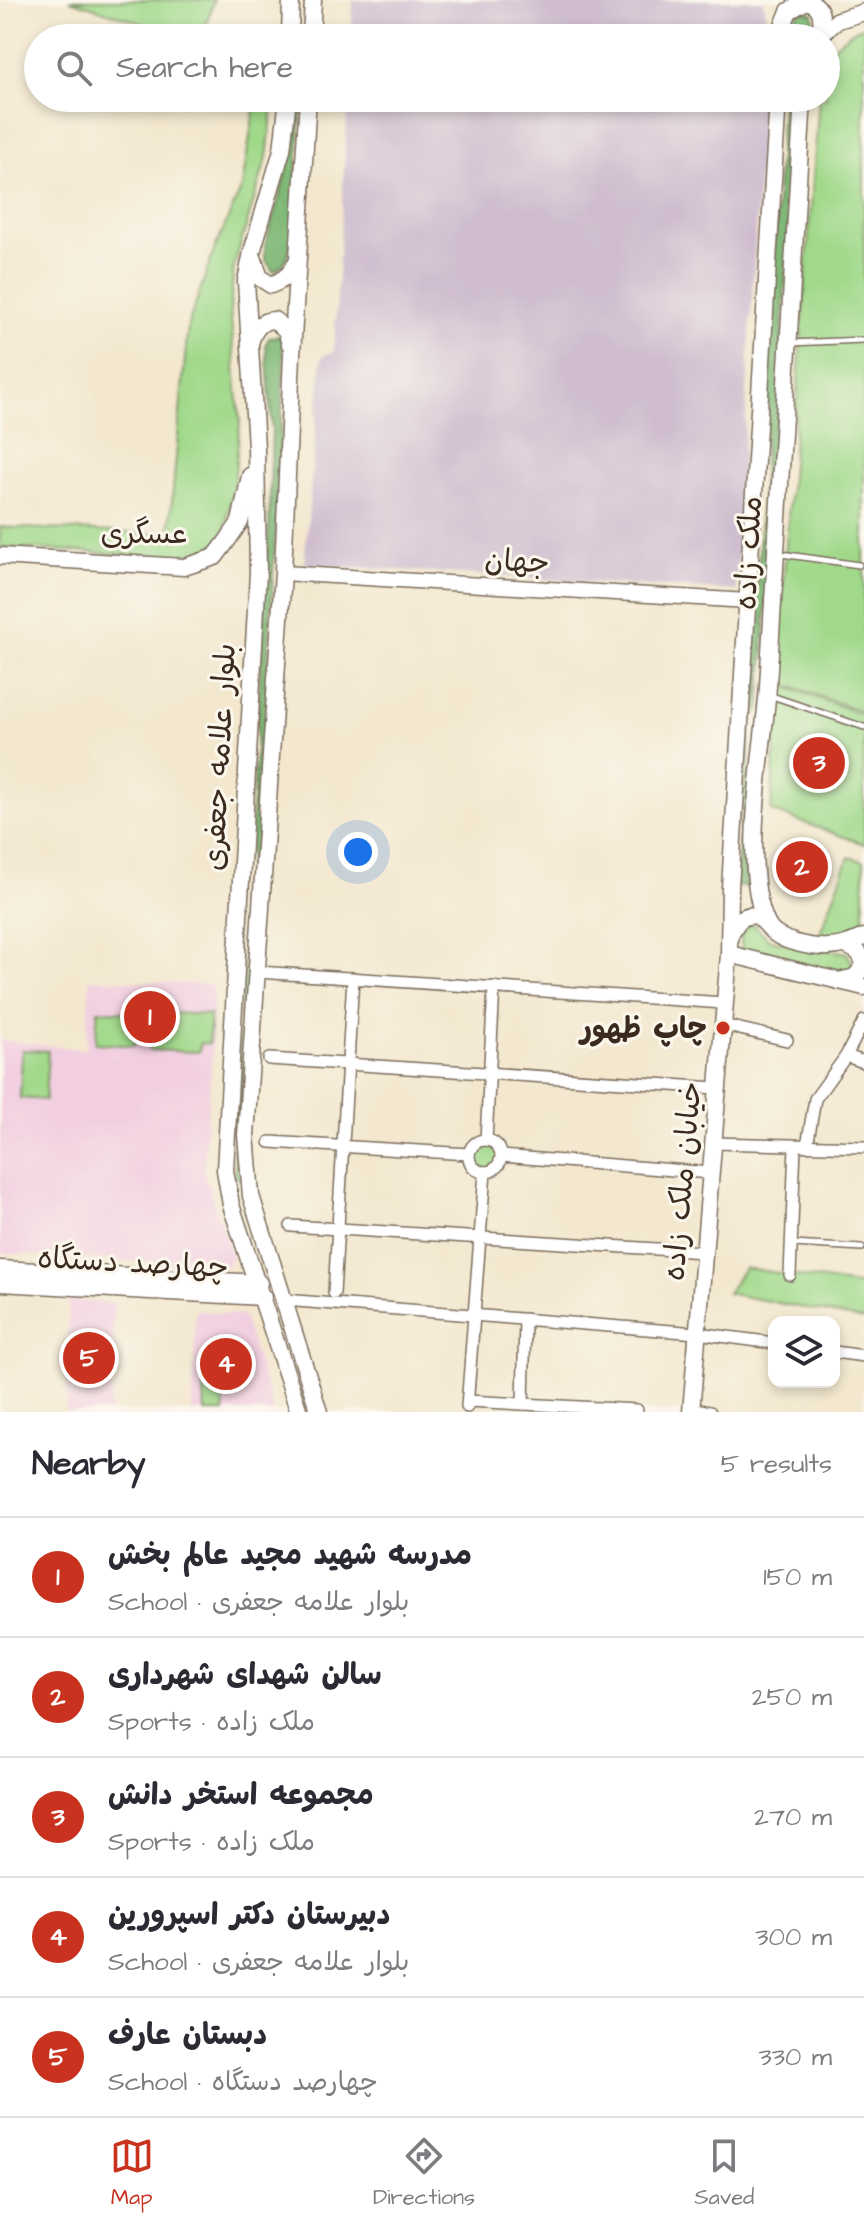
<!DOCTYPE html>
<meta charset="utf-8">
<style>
body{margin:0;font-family:"Architects Daughter","Playpen Sans Arabic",sans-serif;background:#f2f2f3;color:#2b2b33}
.controls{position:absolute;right:24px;bottom:24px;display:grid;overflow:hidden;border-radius:16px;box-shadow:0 4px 12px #0003}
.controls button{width:72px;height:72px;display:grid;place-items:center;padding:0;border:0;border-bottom:2px solid #e1e1e2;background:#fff;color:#2b2b33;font:40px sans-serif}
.you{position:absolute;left:358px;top:852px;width:28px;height:28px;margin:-20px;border:6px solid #fff;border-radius:50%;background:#1a73e8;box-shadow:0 0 0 12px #1a73e833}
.badge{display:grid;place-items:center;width:52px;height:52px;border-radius:50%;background:#c8321e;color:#fff;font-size:26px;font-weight:700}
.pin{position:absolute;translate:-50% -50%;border:4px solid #fff;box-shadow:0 2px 8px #0006}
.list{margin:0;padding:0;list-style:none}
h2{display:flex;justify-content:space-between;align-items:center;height:104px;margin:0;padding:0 32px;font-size:34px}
h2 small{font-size:26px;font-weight:400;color:#7c7c81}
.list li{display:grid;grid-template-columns:52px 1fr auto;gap:24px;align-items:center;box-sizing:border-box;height:120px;padding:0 32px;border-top:2px solid #e1e1e2}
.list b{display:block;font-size:30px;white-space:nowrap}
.list p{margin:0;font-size:26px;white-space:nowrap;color:#7c7c81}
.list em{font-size:26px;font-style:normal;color:#7c7c81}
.icon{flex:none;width:44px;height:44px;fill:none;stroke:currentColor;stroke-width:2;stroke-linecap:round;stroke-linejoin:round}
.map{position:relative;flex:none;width:864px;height:1412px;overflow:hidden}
.search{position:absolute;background:#fff;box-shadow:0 4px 12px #0003;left:24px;right:24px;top:24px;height:88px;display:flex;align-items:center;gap:20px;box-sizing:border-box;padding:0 28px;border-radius:44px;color:#7c7c81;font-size:30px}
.sheet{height:704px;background:#fff}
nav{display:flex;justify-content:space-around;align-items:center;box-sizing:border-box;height:112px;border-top:2px solid #e1e1e2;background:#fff;font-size:22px;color:#7c7c81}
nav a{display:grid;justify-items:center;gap:4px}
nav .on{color:#c8321e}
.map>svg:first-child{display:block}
.built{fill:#f2cfe0}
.industrial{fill:#cfbdcf}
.green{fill:#a1d98b;stroke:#6e8254;stroke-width:2}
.forest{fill:#80b977;stroke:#5e724a;stroke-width:2}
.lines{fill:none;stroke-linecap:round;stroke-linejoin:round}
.service-casing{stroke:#7b6c5c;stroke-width:8}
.minor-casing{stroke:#7b6c5c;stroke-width:14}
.tertiary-casing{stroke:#7b6c5c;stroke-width:17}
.secondary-casing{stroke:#7b6c5c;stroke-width:19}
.service{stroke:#fff;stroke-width:5}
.minor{stroke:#fff;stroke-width:11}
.tertiary{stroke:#fff;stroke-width:14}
.secondary{stroke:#fff;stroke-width:16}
.poi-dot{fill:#c8321e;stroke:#fbf7ec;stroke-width:3}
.labels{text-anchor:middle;stroke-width:6;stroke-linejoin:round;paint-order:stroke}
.street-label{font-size:30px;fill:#3b2a1e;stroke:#fbf7ec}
.poi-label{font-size:30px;font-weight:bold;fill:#3b2a1e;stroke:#fbf7ec;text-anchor:end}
</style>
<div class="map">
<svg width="864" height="1412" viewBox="0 0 864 1412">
<rect width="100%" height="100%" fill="#fbf7ec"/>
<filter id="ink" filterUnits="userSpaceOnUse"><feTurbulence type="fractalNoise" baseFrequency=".0125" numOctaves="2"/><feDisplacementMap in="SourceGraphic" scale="16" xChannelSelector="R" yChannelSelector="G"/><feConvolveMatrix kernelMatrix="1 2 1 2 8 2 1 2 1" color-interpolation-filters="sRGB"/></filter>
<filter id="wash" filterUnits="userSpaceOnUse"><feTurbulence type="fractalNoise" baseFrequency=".006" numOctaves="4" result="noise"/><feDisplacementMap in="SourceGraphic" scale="32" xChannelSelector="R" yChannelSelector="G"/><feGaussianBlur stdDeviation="1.8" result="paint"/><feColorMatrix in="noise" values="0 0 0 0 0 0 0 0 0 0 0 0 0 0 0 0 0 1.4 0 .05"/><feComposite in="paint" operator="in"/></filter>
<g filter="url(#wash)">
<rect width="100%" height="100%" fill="#f3e7ce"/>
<!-- built -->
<g class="built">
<polygon points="90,979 213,985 212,1057 203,1169 232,1258 225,1267 0,1253 0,1040 86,1050"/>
<polygon points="69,1300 114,1303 110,1412 66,1412"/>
<polygon points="196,1310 243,1316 274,1412 192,1412"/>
</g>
<!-- industrial -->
<g class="industrial">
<polygon points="353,0 763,0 767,18 766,38 351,38"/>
<polygon points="348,98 763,98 736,591 304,564 322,356 334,351"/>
</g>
<!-- green -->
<g class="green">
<polygon points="70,0 214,0 202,38 188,38"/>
<path d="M864,26V712L776,681L819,98H826V58C834,44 849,32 864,26Z"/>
<polygon points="256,98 274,98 267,157 234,266 230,309 240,424 234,483 223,538 202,552 172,557 0,547 0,527 169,534 188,325 215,248 242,187"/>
<polygon points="779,684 864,715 864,844 771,811"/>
<polygon points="849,857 864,861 864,921 841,934 818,938"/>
<path d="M753,924L770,940L847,953L853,965L846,973H830L743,951C739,939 740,928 753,924Z"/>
<polygon points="98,1010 136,1013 134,1046 95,1043"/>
<polygon points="151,1012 210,1015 209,1044 200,1043 199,1052 149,1050"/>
<polygon points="22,1050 48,1051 45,1100 20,1098"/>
<circle cx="486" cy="1156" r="14"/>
<polygon points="744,1268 864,1286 864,1320 727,1293"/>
<polygon points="222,1369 224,1412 205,1412 203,1370"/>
</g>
<!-- forest -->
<g class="forest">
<polygon points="801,10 813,13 814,20 808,38 788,38 796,15"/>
<path d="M295,98H302L292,240C288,253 287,266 273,271L265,259V246L290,159Z"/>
<polygon points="782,98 796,98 760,711 751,718 745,871 748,886 736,887 757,596"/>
<polygon points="278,336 282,338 284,365 276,523 241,1132 241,1178 235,1179 234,1127 269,523 272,430 266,343 270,337"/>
</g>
</g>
<g filter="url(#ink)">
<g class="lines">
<!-- service casing -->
<g class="service-casing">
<g id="service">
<polyline points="790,343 864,340"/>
<polyline points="781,554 859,565"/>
<polyline points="769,695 864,727"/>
<polyline points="793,1244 862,1248"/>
</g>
</g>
<!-- minor casing -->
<g class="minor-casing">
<g id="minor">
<polyline points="258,972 724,1003"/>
<polyline points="723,1025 787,1040"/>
<polyline points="846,1056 864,1062"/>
<polyline points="269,1059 717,1088"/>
<polyline points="486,1140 494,987"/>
<circle cx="485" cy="1156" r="16"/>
<polyline points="270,1142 469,1154"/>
<polyline points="713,1143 864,1147"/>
<polyline points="807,1146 815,1099 846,1056 864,1021"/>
<polyline points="502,1156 710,1173"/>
<polyline points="291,1226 704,1252"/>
<polyline points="790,1275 795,1146"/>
<polyline points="334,1293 353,978"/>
<polyline points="284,1300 697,1333 774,1343"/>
<polyline points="834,1352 864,1356"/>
<polyline points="468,1401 637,1410"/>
<polyline points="523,1404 525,1319"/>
<polyline points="467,1407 485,1172"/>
<polyline points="691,1408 710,1412"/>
</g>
</g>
<!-- tertiary casing -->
<g class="tertiary-casing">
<polyline id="tertiary" points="283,573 748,601"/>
</g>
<!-- secondary casing -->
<g class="secondary-casing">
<g id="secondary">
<path d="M782,28L789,11L806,1C823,5 822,17 821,32"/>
<polyline points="818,37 838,20 864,12"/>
<polyline points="290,38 291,0"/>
<polyline points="311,38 313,0"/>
<polyline points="288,98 282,150 252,252 246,281 256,447 258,572 225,1170 231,1205 299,1412"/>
<polyline points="308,98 292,354 283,573 246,1135 251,1196 319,1412"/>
<path d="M803,98C792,294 779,490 768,686C764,749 739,871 768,926C777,942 813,948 829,947C842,947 852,942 864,937"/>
<path d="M253,257L260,278L271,285C284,280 291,274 297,261"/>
<path d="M250,344C253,331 260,320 274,320L286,330L290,344"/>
<polyline points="0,556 184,567 215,557 227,541 240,522 250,476"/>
<path d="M731,933C737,921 743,913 758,916L768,926"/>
<polyline points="729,954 864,987"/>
<path d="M839,981L855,977L864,966C862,953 857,950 845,945"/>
<polyline points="0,1269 259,1283"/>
<polyline points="0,1283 263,1297"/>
<polyline points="691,1412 729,954 730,888 778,98"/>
</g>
</g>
<!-- service -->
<use href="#service" class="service"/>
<!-- minor -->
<use href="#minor" class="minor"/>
<!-- tertiary -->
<use href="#tertiary" class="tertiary"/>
<!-- secondary -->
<use href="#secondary" class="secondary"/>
</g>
</g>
<!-- markers -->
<circle class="poi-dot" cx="723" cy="1028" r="8"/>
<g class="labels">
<!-- street labels -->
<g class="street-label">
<text x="144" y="543">عسگری</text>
<text transform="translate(748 553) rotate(-87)" y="10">ملک زاده</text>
<text transform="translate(517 561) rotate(3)" y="10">جهان</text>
<text transform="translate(219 757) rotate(-87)" y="10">بلوار علامه جعفری</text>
<text transform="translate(682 1181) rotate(-85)" y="10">خیابان ملک زاده</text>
<text transform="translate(133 1262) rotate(3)" y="10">چهارصد دستگاه</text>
</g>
<!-- poi labels -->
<g class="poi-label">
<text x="707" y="1038">چاپ ظهور</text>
</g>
</g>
</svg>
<div class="controls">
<button><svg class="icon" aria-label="layers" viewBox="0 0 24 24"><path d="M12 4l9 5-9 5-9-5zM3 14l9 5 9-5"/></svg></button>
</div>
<div class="you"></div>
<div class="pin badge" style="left:150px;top:1017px">1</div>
<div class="pin badge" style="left:802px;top:867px">2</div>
<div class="pin badge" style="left:819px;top:763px">3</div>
<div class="pin badge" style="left:226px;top:1364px">4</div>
<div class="pin badge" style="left:89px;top:1358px">5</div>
<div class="search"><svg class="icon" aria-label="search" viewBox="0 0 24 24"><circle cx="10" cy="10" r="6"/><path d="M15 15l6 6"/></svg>Search here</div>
</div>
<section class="sheet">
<h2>Nearby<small>5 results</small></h2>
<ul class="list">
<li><span class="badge">1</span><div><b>مدرسه شهید مجید عالم بخش</b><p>School · بلوار علامه جعفری</p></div><em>150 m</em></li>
<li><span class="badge">2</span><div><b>سالن شهدای شهرداری</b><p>Sports · ملک زاده</p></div><em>250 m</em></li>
<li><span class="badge">3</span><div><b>مجموعه استخر دانش</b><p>Sports · ملک زاده</p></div><em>270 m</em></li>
<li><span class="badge">4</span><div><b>دبیرستان دکتر اسپرورین</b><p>School · بلوار علامه جعفری</p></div><em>300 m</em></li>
<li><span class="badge">5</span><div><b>دبستان عارف</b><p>School · چهارصد دستگاه</p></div><em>330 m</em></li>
</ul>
</section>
<nav>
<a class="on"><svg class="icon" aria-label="map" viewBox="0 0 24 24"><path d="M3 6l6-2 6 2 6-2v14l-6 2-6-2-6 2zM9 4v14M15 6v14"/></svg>Map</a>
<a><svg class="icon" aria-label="directions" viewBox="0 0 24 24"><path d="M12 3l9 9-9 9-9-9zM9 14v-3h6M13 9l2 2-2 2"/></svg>Directions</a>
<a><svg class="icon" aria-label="saved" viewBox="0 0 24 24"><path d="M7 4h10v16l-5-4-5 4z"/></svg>Saved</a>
</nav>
